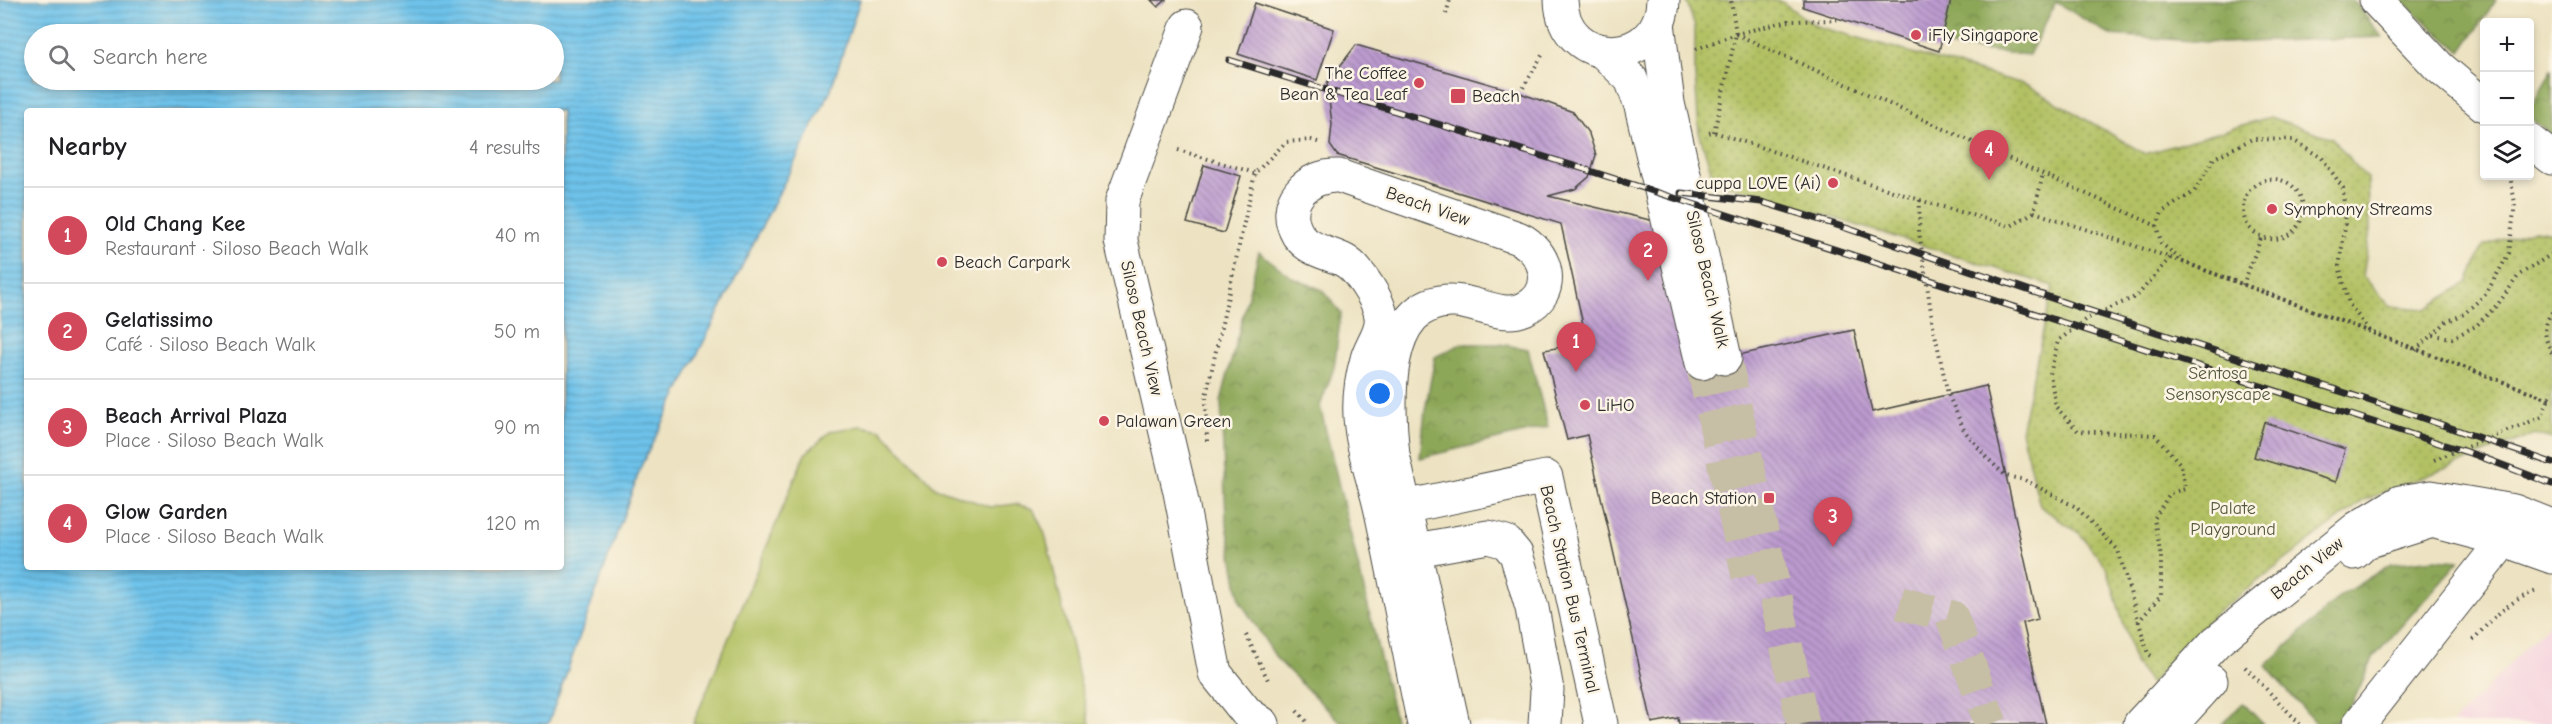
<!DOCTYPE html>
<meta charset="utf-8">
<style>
body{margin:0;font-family:"Comic Neue",sans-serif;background:#f2f2f2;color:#202124}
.controls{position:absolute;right:18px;top:18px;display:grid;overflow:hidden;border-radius:6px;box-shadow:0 3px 9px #0003}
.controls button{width:54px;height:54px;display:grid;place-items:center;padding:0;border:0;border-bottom:2px solid #e0e0e0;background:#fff;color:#202124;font:30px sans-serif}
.you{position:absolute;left:1380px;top:394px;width:21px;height:21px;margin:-15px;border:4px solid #fff;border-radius:50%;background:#1a73e8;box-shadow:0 0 0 9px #1a73e833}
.badge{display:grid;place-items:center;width:39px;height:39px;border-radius:50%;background:#d1495b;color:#fff;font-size:20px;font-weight:700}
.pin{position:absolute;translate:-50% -50px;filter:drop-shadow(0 2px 3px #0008)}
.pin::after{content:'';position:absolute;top:32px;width:21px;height:18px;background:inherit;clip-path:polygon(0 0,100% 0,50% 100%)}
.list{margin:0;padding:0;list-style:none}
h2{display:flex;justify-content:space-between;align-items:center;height:78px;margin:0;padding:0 24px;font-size:26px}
h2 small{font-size:20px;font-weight:400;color:#757577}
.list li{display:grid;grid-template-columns:39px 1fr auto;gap:18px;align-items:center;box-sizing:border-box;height:96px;padding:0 24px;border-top:2px solid #e0e0e0}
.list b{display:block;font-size:22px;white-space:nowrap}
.list p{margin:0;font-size:20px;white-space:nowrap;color:#757577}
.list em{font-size:20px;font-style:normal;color:#757577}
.icon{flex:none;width:33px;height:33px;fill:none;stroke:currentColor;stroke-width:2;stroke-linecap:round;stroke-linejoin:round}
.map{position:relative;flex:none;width:2552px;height:724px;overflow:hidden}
.search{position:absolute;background:#fff;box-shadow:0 3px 9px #0003;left:24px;top:24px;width:540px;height:66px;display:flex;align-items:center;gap:15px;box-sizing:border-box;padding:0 21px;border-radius:33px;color:#757577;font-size:22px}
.panel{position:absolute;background:#fff;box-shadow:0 3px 9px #0003;left:24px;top:108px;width:540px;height:462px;border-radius:6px}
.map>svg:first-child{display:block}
.built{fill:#f4cfde}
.green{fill:#b2c163;stroke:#6e7647;stroke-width:1.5}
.forest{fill:url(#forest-crowns);stroke:#5c6942;stroke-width:1.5}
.park{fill:url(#park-dots);stroke:#6e7647;stroke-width:1.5}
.water{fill:url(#water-rules);stroke:#4c778b;stroke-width:1.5;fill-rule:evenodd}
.building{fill:url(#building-back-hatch)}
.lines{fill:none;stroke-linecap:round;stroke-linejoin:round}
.minor-tunnel{stroke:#c6bea5;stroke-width:33;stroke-dasharray:33 16;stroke-linecap:butt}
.minor-casing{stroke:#484742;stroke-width:35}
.path{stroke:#484742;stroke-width:4;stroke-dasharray:1.5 4.5;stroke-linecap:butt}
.minor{stroke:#fff;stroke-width:33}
.rail-casing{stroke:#2b2b2b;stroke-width:7}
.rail{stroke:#fcf5e5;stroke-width:4.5;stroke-dasharray:14;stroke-linecap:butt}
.path-bridge{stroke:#484742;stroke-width:4;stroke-dasharray:1.5 4.5;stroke-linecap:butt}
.poi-dot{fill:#d1495b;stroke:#fcf5e5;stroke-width:2}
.labels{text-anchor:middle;stroke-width:5;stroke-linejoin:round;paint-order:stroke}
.poi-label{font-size:18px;fill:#2b2b2b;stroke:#fcf5e5;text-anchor:start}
.street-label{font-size:18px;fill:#2b2b2b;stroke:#fcf5e5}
.park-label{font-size:18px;fill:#54583c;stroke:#fcf5e5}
</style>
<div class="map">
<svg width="2552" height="724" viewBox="0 0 2552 724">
<defs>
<pattern id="forest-crowns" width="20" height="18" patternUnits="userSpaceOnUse" patternTransform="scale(1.5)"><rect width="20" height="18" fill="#8da759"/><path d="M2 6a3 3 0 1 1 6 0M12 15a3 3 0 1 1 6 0" fill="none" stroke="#73884a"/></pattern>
<pattern id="park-dots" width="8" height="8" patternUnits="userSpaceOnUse" patternTransform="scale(1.5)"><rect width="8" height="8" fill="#b2c163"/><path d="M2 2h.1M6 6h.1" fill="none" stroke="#919d52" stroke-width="1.8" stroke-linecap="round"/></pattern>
<pattern id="water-rules" width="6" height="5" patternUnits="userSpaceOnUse" patternTransform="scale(1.5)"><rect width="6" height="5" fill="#6ec3eb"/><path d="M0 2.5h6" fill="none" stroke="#5b9fbf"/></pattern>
<pattern id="building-back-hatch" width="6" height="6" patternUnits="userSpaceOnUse" patternTransform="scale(1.5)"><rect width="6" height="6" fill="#bb9acf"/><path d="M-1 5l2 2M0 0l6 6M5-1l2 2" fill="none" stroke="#987ea8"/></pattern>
</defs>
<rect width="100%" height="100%" fill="#fcf5e5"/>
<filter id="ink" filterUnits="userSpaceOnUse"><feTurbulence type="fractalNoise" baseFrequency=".0167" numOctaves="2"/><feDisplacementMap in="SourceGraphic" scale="12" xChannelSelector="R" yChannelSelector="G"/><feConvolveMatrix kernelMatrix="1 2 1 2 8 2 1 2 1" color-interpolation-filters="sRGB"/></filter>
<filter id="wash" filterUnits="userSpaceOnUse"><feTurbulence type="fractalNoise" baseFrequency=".008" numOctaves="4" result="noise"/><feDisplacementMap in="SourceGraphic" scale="24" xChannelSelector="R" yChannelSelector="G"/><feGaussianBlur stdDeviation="1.35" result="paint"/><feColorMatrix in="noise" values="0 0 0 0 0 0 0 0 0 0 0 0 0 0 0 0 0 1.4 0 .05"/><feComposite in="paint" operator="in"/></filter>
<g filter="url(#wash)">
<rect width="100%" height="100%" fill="#ede3c3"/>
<!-- built -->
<polygon class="built" points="2552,620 2552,724 2452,724"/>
<!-- green -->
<polygon class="green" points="861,426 881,430 936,488 990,507 1016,504 1033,509 1045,534 1090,724 693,724 805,454 831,431"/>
<!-- forest -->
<g class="forest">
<polygon points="1950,0 2353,0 2382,37 2221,43 2110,35 2056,2 2029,55 1940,46"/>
<polygon points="2400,0 2496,0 2461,52"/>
<polygon points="2552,70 2552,136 2530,117 2530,109"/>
<polygon points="1259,252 1293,278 1323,290 1341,313 1334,368 1320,406 1396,724 1342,724 1277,659 1240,601 1226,519 1221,401"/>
<polygon points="1461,344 1499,344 1528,349 1548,427 1420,458 1425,410 1435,357"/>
<polygon points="2434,559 2459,561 2373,658 2352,704 2333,724 2316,724 2266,666 2340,596 2391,564"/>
<polygon points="2243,703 2263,724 2222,724"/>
</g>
<!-- park -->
<polygon class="park" points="1686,0 1779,0 1816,26 2027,85 2145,154 2270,117 2332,138 2368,180 2370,230 2363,276 2390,306 2426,309 2468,282 2484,245 2535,230 2552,233 2552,439 2535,434 2364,500 2216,613 2174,655 2151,684 2135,664 2107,568 2080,534 2040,506 2021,431 2053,286 1714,181 1699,132 1695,75 1695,27"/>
<!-- water -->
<path class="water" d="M0,0H860L830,92L642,464L548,724H0ZM34,34H554V80H34ZM27,111H561V567H27Z"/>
<g id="blocks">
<!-- building -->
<g class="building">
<polygon points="1151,0 1166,0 1158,7"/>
<polygon points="1803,0 1951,0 1939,51 1803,7"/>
<polygon points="1255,3 1334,29 1317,80 1238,54"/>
<polygon points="1356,45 1520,93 1573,112 1589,134 1596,155 1589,177 1575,189 1548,196 1654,221 1739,355 1854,330 1872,412 1986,386 2038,619 2023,623 2046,724 1679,724 1678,718 1652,723 1587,435 1567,440 1544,350 1587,343 1561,224 1337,155 1330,145 1332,124 1327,83"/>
<polygon points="1204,165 1241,176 1224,233 1187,223"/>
<polygon points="2264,422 2345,449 2336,482 2254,457"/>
</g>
</g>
</g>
<g filter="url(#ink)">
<use href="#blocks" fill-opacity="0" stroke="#484742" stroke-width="1.5"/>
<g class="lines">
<!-- minor-tunnel -->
<g class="minor-tunnel">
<polyline points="1725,358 1803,724"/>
<polyline points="1702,363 1748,576"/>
<polyline points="1900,603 1952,617 1991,724"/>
</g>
<!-- minor casing -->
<g class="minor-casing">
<g id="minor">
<path d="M1561,0C1563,69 1661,69 1663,0"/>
<polyline points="2376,0 2439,67 2484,105"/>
<polyline points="1658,23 1668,103 1725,358"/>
<polyline points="1187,26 1122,201 1121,241 1180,492 1215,673 1247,713 1263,724"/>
<polyline points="1603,52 1631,79 1641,106 1702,363"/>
<polyline points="2530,141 2552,158"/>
<polyline points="1386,511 1546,477 1601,724"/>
<polyline points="2354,553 2366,542 2432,521 2504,540 2552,557"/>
<polyline points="1394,554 1488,537 1506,542 1516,554 1532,608 1547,690 1545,724"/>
<path d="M1424,724C1409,653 1396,581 1381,511C1375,483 1364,455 1361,427C1358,405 1361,380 1367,359C1370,346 1383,331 1381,317C1380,302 1358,268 1345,261C1330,253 1309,251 1298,235C1279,203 1307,174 1339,176L1518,238C1547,251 1559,293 1524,309C1501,319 1476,301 1453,301C1380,299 1388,408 1393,455L1453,724"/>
<polyline points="2140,724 2216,642 2357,528 2400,502 2431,497 2514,511 2552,526"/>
<polyline points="2172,724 2211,681"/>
<polyline points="2359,724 2504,540 2510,522"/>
</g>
</g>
<!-- path -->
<g class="path">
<polyline points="1446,14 1450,0"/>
<polyline points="1736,34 2157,226"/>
<polyline points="1696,49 1736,34 1789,21 1841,20"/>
<polyline points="1520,93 1544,52"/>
<polyline points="1714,132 1736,34 1731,0"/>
<polyline points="1709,133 1714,132 1932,204 2011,226 2034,212 2043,174"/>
<polyline points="1178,150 1255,173"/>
<circle cx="2273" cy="209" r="30"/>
<polyline points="1920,200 1919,232 1933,325 1948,394 1964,430 1986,457 2006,476 2025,480 2076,507 2118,550 2148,654 2153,657"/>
<polyline points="2034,212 2183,262 2552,400"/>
<polyline points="2180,259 2161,243 2157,226 2162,212 2194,192 2214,158 2252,139 2293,140 2322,158 2343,188 2345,227 2339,266 2349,304 2371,333"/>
<polyline points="2243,285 2261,238"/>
<path d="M2552,312C2542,327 2544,338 2552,353"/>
<polyline points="2433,335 2446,322 2464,314 2486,294 2509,253 2515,203 2510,176"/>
<polyline points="2415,350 2433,335 2452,338 2476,326 2498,304 2519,275 2552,254"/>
<polyline points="1207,441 1206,396 1255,173 1286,142 1311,140 1318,142"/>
<polyline points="2434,460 2542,417 2552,391"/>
<polyline points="2138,622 2161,596 2161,556 2154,519 2170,493 2185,489 2181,465 2155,435 2078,431 2056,407 2050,374 2058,341 2086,319 2137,296 2170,258"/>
<polyline points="1246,635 1269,682"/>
<path d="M2473,640C2492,619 2509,600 2537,591"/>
<polyline points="2245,667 2300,724"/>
<polyline points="1297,711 1309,724"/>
</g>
<!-- minor -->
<use href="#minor" class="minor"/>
<!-- rail casing -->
<g class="rail-casing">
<g id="rail">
<polyline points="1229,60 1584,169 2476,455 2552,484"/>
<polyline points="1681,193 1762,202 1846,228 2072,305 2408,413 2552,463"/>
</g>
</g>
<!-- rail -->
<use href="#rail" class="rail"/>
<!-- path-bridge -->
<polyline class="path-bridge" points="2183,262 2552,400"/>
</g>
</g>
<!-- markers -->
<g class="poi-dot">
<circle cx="1916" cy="35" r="6"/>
<circle cx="1419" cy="83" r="6"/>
<rect x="1450" y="88" width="16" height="16" rx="3"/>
<circle cx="1833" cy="183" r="6"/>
<circle cx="2272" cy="209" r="6"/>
<circle cx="942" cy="262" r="6"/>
<circle cx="1585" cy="405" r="6"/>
<circle cx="1104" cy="421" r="6"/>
<rect x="1763" y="492" width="12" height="12" rx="3"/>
</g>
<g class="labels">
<!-- poi labels -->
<g class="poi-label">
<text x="1928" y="41">iFly Singapore</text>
<text x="1407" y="79" text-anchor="end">The Coffee<tspan x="1407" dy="21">Bean &amp; Tea Leaf</tspan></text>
<text x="1472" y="102">Beach</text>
<text x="1821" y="189" text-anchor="end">cuppa LOVE (Ai)</text>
<text x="2284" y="215">Symphony Streams</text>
<text x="954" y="268">Beach Carpark</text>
<text x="1597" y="411">LiHO</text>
<text x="1116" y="427">Palawan Green</text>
<text x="1757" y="504" text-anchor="end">Beach Station</text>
</g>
<!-- street labels -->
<g class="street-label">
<text transform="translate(1428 206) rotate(19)" y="6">Beach View</text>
<text transform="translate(1708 279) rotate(77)" y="6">Siloso Beach Walk</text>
<text transform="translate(1142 328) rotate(77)" y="6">Siloso Beach View</text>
<text transform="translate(2307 568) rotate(-39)" y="6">Beach View</text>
<text transform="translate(1570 589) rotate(77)" y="6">Beach Station Bus Terminal</text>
</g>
<!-- park labels -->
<g class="park-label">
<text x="2218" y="379">Sentosa<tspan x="2218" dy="21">Sensoryscape</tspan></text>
<text x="2233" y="514">Palate<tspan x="2233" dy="21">Playground</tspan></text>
</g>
</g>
</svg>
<div class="controls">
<button>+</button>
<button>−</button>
<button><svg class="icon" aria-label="layers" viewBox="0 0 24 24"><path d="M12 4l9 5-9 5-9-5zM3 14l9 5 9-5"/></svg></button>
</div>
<div class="you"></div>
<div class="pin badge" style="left:1576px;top:372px">1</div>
<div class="pin badge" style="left:1648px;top:281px">2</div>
<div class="pin badge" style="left:1833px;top:547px">3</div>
<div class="pin badge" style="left:1989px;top:180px">4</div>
<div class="search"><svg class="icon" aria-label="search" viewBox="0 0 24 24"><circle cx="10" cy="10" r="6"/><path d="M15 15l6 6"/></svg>Search here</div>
<section class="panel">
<h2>Nearby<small>4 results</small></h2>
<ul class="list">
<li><span class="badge">1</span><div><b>Old Chang Kee</b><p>Restaurant · Siloso Beach Walk</p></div><em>40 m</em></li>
<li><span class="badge">2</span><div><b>Gelatissimo</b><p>Café · Siloso Beach Walk</p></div><em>50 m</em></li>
<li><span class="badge">3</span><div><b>Beach Arrival Plaza</b><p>Place · Siloso Beach Walk</p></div><em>90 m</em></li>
<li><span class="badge">4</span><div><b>Glow Garden</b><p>Place · Siloso Beach Walk</p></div><em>120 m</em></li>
</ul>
</section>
</div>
